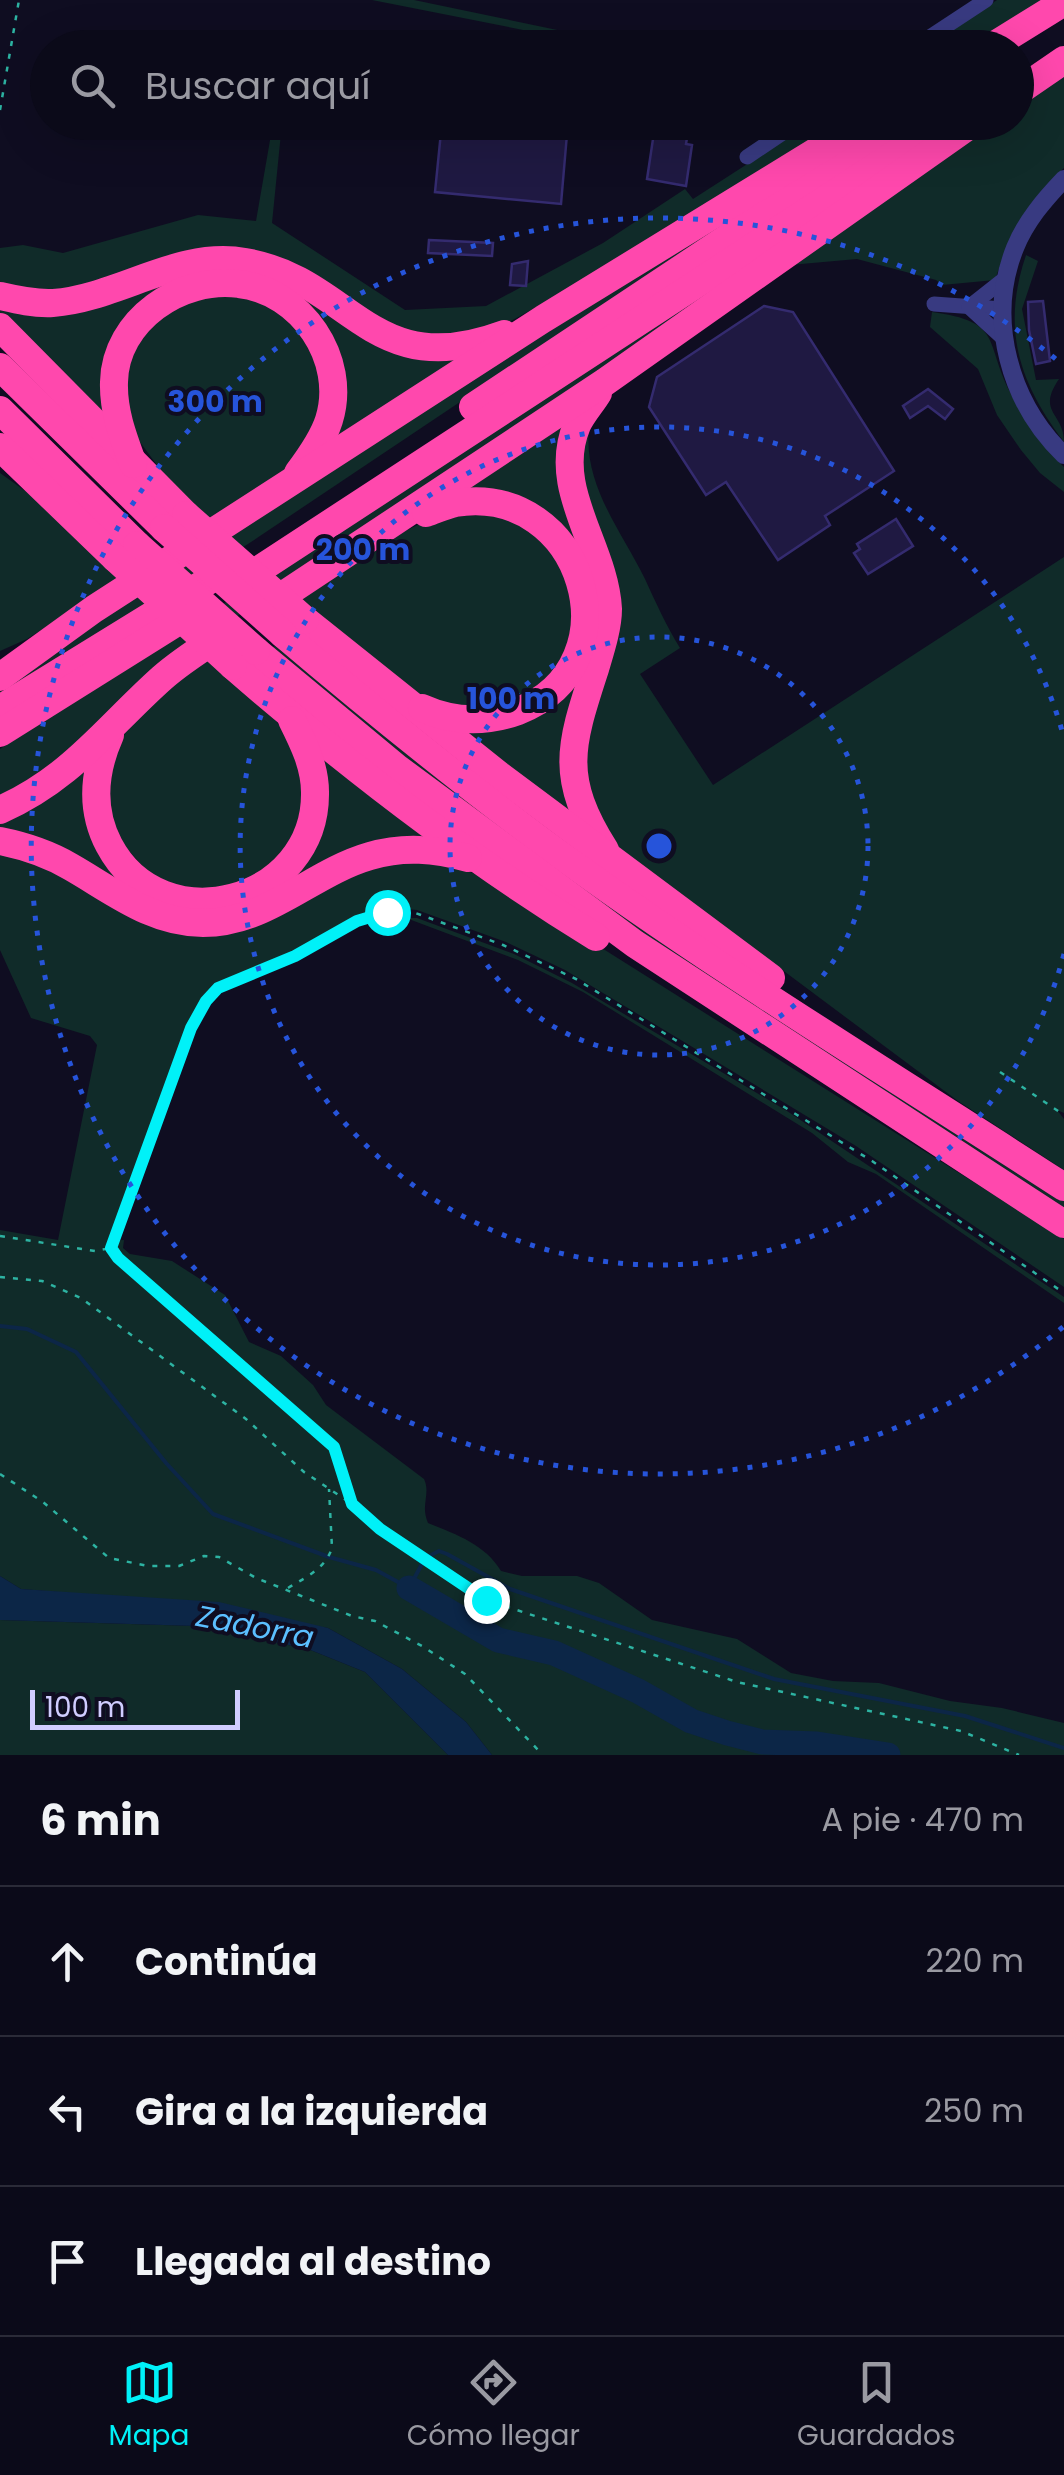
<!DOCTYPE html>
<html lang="es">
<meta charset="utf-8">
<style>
body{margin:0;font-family:Poppins,sans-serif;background:#191826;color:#f1f3f6}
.scale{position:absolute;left:30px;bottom:25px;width:210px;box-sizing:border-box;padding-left:10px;border:5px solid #d0cdff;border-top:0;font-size:28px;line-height:35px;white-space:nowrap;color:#d0cdff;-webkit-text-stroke:8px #0f0d21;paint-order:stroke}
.stop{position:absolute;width:30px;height:30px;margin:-22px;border:8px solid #00f1f8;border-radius:50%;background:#fff}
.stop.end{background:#00f1f8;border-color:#fff;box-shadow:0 2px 10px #0008}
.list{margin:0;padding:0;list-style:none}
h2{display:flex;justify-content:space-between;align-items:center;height:130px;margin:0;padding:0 40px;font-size:42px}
h2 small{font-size:32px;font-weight:400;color:#9a9aa2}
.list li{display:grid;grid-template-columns:65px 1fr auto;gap:30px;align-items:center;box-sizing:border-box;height:150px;padding:0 40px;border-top:2px solid #2b2b38}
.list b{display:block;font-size:38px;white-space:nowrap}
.list em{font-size:32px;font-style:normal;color:#9a9aa2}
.icon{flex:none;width:55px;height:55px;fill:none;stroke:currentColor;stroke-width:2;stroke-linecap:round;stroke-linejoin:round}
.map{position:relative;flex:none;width:1064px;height:1755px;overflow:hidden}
.search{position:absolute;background:#0b0a19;box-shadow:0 10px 40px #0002;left:30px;right:30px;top:30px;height:110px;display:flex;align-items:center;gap:25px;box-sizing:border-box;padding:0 35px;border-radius:55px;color:#9a9aa2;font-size:38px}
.sheet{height:580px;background:#0b0a19}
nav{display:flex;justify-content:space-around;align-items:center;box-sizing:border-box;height:140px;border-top:2px solid #2b2b38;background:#0b0a19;font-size:28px;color:#9a9aa2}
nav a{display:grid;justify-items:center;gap:5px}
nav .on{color:#00f1f8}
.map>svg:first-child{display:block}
.green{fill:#102b29}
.water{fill:#0c2647}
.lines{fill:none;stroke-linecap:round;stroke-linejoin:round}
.stream{stroke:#0c2647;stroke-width:4}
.river{stroke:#0c2647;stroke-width:25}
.building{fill:#1f1942;stroke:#342b6f;stroke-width:2.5}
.path{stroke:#2db3a2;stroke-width:2.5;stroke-dasharray:5 8;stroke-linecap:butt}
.minor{stroke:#383a81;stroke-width:15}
.tertiary{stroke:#383a81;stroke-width:18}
.motorway{stroke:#ff48ad;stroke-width:28}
.motorway-bridge{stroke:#ff48ad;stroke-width:28}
.route{stroke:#00f1f8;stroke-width:12}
.ring{fill:none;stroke:#2654da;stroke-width:5;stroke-dasharray:5 10}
.labels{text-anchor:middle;stroke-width:8;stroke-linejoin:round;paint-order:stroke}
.water-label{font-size:30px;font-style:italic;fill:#5bbfff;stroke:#0f0d21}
.centre{fill:#2654da;stroke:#0f0d21;stroke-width:5}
.ring-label{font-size:30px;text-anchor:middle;font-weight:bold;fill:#2654da;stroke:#0f0d21;stroke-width:8;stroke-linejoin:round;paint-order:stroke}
</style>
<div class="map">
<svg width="1064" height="1755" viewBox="0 0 1064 1755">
<rect width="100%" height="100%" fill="#0f0d21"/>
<!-- green -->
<g class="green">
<polygon points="372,0 414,0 639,47 609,47"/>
<polygon points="997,0 1047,0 974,47 925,48"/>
<path d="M1064,73V168C1026,202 1011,233 995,280L942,285L936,280L857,259L790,265V261L991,123L1016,122L1017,105Z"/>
<polygon points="273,123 282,123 272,223 405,310 486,306 603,243 685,189 693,199 811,123 848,123 656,241 511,321 470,336 431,338 390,326 310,277 81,288 44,293 0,286 0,248 23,245 63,253 198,215 256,221"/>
<polygon points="806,170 248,544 0,696 0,686 91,617"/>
<path d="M1026,255L1038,261L1022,309L1036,380L1059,379C1036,413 1064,412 1064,442C1019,382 1001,329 1026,255Z"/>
<polygon points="764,257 492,448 189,648 99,732 0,803 0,749 733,272"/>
<polygon points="218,266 461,358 330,446 342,393 283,291 150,300 107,424 0,314 0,303"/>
<polygon points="232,293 281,311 309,345 323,384 317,427 284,472 213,522 173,487 129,427 126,373 132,352 169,306"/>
<path d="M932,312C1003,322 984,340 1010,392C1024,421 1041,445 1064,467V492L1040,473L1021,450L997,415L978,369L930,327Z"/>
<polygon points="574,415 593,563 576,821 451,727 580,666 571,541 453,495"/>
<path d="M589,428C583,485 621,530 645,579C656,603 666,625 680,648L640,674L713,785L1064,557V1113L1057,1110L1064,1119V1170L958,1101L616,846L586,797L578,472Z"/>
<polygon points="0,473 49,508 122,579 27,639 0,651"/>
<polygon points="497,514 532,526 574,587 571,649 543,686 503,707 452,707 420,695 300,599 395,536 432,518"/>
<polygon points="276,644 1064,1199 1064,1210 571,887 270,651"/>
<polygon points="206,655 273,717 288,737 304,788 295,837 258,877 201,892 155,880 114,834 104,789 119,738 139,711"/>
<polygon points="313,746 438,841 207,916 0,833 0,823 89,764 91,822 187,907 300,862"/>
<path d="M0,851L41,863L136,917L392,858L443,861L500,884L1064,1239V1287L856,1146L565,970L506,942L417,910L388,907L355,918L275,961L228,979L210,992L195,1010L109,1241L124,1240L123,1248L130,1254L172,1261L225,1295L249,1342L281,1356L313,1385L326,1405L424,1479C431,1494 420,1505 428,1523C455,1534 485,1544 501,1571L522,1576H577L599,1583L652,1620L737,1639L791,1673L833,1681L879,1683L950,1701L1002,1708L1064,1723V1755H492L466,1722L402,1669L328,1628L119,1597L21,1589L0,1576V1230L58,1240L97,1045L90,1036L31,1018L0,950Z"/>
<polygon points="406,918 417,918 514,954 572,983 787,1111 1064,1297 1064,1303 876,1174 848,1162 812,1133 583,992 518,960"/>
<polygon points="0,1620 196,1626 308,1649 365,1672 448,1755 0,1755"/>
</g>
<!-- water -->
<polygon class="water" points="0,1576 21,1589 219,1602 328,1628 402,1669 466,1722 492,1755 448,1755 365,1672 308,1649 196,1626 0,1620"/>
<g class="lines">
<!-- stream -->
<g class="stream">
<polyline points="0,1326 27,1329 76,1352 166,1463 213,1514 329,1557 376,1570 409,1588 423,1562"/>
<polyline points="427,1557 439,1551 447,1554 510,1589 774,1679 965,1716 1064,1748"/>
</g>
<!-- river -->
<polyline class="river" points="409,1588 498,1640 554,1653 638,1691 691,1721 727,1733 762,1742 817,1744 888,1755"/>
</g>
<!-- building -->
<g class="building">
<polygon points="442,122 567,134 561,204 435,192"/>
<polygon points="659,125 688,132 686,144 692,145 686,186 647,179 653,139"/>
<polygon points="429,240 493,243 492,256 428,253"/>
<polygon points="528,261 526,286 510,285 512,264"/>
<polygon points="1043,301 1050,361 1036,364 1029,330 1028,302"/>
<polygon points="764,306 793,312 894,471 825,516 830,525 778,560 726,482 706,495 649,407 657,377"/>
<polygon points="928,389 953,409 945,419 928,406 910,418 903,406"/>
<polygon points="896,519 913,546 868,574 854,553 860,549 857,544"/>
</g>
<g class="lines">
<!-- path -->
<g class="path">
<polyline points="0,110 19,0"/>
<polyline points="1000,1072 1064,1115"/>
<polyline points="0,1236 95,1251 111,1248 191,1028 206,1001 219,988 295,957 357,921 387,911 410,911 503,945 576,979 872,1161 1064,1293"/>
<polyline points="112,1249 118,1259 334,1447 352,1504"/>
<polyline points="0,1277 42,1281 81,1298 246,1419 304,1472 352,1504 379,1529 486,1600 737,1682 961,1731 1019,1755"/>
<polyline points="0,1474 43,1502 109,1558 148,1566 179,1566 204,1556 219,1557 256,1578 352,1616 375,1621 422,1646 465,1674 543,1755"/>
<path d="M288,1588C306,1577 325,1569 332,1548L329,1489"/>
</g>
<!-- minor -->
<g class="minor">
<polyline points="913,48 986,0"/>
<polyline points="747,157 799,122"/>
<polyline points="934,304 1003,309"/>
<polyline points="1004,339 969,307 1007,277"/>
</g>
<!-- tertiary -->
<path class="tertiary" d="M1064,179C1044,200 1026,221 1015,248C986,320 1010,403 1064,455"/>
<!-- motorway -->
<g class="motorway">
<polyline points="990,48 1064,2"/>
<polyline points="1016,93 1064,60"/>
<path d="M0,296C17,300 35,304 53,303C119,298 178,250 245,262C352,280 370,384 504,334"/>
<polyline points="0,327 186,515"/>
<polyline points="0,367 164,528"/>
<path d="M598,393C592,403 582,414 577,425C550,489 605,546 608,609C608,628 600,652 595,669C570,746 559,777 605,850"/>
<polyline points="473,407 902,122"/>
<polyline points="0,410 137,545"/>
<polyline points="0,447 115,558"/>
<path d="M133,464C123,437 113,411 114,382C115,320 181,276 239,284C301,291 348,359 329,420C323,439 310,457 298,473"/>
<polyline points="234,586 935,128"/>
<polyline points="261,610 605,382 974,122"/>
<polyline points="305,620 499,775 771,978"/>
<path d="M283,634C368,706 454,776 544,843C711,966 890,1074 1064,1187"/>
<polyline points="256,651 397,768 635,944 1064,1224"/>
<path d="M233,666C347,765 467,858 596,937"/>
<polyline points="0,677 94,609 543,319 864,122"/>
<path d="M422,708C453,722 485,723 518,711C638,665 584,482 455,503C446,505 435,510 426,513"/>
<polyline points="0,709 237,563"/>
<polyline points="0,733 198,609"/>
<path d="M110,735C94,771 90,809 109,845C162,945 317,903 315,792C315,766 303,742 292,720"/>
<path d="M0,810C72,778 106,728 162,678C181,661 204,647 225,633"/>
<path d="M0,841C25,846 49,854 71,867C113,891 152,923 203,923C268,923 311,873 370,856C404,846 435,849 468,858"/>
</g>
<!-- motorway-bridge -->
<g class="motorway-bridge">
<polyline points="186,515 305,620"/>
<polyline points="164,528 283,634"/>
<polyline points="137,545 256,651"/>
<polyline points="115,558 233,666"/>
</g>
</g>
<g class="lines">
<!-- route -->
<polyline class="route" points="387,912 357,921 295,956 218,988 206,1001 191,1028 111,1248 118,1258 334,1447 352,1504 380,1529 486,1600"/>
</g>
<!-- distance rings -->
<g class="ring">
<circle cx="659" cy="846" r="209"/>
<path d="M1064 954A419 419 0 1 1 1064 738"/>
<path d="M1063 1327A628 628 0 1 1 1063 365"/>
</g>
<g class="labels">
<!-- water labels -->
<g class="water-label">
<text transform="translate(255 1627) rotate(11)" y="10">Zadorra</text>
</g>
</g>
<circle cx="659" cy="846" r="15" class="centre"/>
<g class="ring-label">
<text x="215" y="412">300 m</text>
<text x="363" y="560">200 m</text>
<text x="511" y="709">100 m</text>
</g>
</svg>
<div class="scale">100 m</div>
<div class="stop" style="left:387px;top:912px"></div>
<div class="stop end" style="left:486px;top:1600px"></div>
<div class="search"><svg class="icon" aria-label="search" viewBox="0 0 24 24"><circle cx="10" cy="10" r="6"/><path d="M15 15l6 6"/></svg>Buscar aquí</div>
</div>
<section class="sheet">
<h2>6 min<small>A pie · 470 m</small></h2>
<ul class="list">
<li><svg class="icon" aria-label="ahead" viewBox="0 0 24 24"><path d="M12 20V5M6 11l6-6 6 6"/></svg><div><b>Continúa</b></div><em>220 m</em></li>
<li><svg class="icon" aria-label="left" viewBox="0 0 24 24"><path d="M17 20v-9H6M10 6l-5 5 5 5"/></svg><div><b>Gira a la izquierda</b></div><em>250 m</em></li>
<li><svg class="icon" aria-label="arrive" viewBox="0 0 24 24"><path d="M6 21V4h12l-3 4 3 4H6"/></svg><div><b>Llegada al destino</b></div></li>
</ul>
</section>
<nav>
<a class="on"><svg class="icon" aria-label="map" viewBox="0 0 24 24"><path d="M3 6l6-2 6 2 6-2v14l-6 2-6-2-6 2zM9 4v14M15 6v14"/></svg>Mapa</a>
<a><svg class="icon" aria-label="directions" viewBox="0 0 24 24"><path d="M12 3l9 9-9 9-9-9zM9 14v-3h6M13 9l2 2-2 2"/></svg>Cómo llegar</a>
<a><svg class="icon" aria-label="saved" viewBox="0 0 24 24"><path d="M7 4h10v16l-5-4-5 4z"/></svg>Guardados</a>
</nav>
